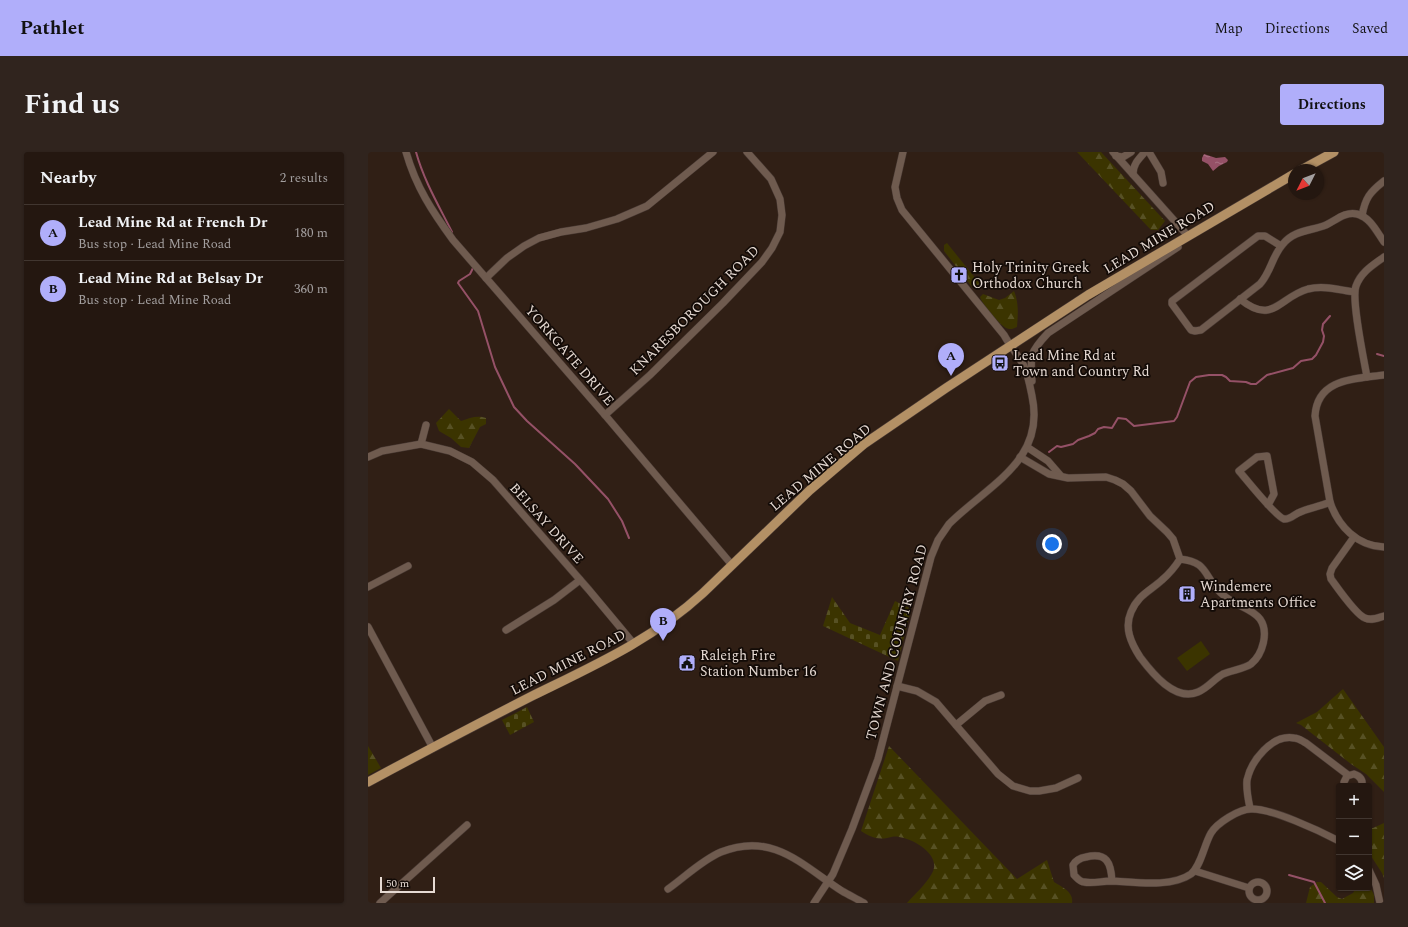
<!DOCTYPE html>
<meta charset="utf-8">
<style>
body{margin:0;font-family:Spectral,serif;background:#30241e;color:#f1f3f6}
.controls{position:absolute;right:12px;bottom:12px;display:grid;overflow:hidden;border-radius:4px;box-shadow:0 1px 3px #0004}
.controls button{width:36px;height:36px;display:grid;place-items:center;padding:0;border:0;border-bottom:1px solid #413630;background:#241710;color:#f1f3f6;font:20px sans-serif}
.compass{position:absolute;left:920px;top:12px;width:36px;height:36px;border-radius:50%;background:#241710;box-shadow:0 1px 3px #0004;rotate:228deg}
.scale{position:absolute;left:12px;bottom:10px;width:55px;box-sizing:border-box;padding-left:4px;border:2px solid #e6dad3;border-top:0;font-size:11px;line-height:14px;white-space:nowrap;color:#e6dad3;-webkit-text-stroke:3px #130b07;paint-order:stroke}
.you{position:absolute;left:684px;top:392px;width:14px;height:14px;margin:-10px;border:3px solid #fff;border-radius:50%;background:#1a73e8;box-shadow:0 0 0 6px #1a73e833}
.badge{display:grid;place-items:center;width:26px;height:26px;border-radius:50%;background:#b0aefa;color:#111;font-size:13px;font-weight:700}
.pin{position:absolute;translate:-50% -33px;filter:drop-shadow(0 1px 2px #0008)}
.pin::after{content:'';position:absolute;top:21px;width:14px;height:12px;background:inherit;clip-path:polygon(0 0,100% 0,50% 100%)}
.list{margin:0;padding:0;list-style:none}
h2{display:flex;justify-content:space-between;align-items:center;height:52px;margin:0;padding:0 16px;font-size:17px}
h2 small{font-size:13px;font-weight:400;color:#a39f9f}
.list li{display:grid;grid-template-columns:26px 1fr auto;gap:12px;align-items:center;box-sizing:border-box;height:56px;padding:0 16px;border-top:1px solid #413630}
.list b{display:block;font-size:15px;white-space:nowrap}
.list p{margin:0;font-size:13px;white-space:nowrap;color:#a39f9f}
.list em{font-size:13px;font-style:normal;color:#a39f9f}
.icon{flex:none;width:22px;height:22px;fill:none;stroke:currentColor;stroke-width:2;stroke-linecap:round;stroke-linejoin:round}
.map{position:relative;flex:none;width:1016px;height:751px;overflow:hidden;border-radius:4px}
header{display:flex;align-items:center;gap:24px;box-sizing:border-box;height:56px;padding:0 20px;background:#b0aefa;color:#111}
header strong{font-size:19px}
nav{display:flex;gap:22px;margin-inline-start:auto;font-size:14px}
.intro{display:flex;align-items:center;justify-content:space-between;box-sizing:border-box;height:96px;padding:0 24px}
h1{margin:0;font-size:28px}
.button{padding:10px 18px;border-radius:4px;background:#b0aefa;color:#111;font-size:14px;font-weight:700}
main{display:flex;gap:24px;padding:0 24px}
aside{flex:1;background:#241710;border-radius:4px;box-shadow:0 1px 3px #0004}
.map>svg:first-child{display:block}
.forest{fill:url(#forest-firs)}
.cemetery{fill:url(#cemetery-stones)}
.green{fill:#3b3400}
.water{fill:url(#water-ripples)}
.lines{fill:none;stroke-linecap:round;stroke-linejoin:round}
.stream{stroke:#955167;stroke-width:2}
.minor-casing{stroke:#493a34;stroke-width:8}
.major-casing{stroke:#493a34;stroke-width:10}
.minor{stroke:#6f5b4f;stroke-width:7}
.major{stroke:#b39065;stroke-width:9}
.labels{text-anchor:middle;stroke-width:3.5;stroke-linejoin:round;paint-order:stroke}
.street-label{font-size:14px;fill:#e6dad3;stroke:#130b07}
.poi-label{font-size:14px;fill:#e6dad3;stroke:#130b07;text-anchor:start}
</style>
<header>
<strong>Pathlet</strong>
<nav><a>Map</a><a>Directions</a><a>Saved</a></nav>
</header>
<div class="intro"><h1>Find us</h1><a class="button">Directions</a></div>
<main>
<aside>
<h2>Nearby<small>2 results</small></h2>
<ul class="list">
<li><span class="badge">A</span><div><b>Lead Mine Rd at French Dr</b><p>Bus stop · Lead Mine Road</p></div><em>180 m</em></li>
<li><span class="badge">B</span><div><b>Lead Mine Rd at Belsay Dr</b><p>Bus stop · Lead Mine Road</p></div><em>360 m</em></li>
</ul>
</aside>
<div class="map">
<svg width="1016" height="751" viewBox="0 0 1016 751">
<defs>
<pattern id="forest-firs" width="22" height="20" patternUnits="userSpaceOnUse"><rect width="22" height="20" fill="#3b3400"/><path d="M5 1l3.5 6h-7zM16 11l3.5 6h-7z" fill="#575124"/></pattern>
<pattern id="cemetery-stones" width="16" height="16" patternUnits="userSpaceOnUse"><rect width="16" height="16" fill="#3b3400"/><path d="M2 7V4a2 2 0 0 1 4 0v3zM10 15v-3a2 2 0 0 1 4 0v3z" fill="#575124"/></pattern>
<pattern id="water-ripples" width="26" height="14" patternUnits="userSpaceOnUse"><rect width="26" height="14" fill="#955167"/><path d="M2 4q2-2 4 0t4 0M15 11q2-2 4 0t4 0" fill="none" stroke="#a97283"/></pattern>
</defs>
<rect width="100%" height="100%" fill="#301f15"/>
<!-- forest -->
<g class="forest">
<polygon points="709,0 733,0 797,69 790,78 783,78"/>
<polygon points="579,91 612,132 604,135 576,99 576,93"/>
<path d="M646,139C651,151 650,163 649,175L644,177C642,177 640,177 638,176C631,172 614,152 612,145L615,142L631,148L637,146Z"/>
<path d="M81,257L93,269C102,266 109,263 118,266V272L112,275L101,296L93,295L83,286L71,279L68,271Z"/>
<polygon points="975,537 1016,595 1016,640 998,622 983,612 933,573 928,571 949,560"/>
<polygon points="0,594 13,616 0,623"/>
<path d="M521,594L649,727L679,708L686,730C694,735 706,740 704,751H539C547,742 557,733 563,723C576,704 546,687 531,685C527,684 523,685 519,686C508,688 501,684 493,679Z"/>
<polygon points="1016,671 1016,726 1014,721 1001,701 1001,676 1005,676"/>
<polygon points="949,730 953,730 969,745 974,747 985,741 988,736 1001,736 1001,733 1006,743 1006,751 938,751 942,735"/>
</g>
<!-- cemetery -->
<g class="cemetery">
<polygon points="464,445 482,471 512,483 527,449 543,457 530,509 455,474"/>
<polygon points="159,555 166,570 142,583 134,568"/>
</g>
<!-- green -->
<polygon class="green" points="833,489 842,502 819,519 809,506"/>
<!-- water -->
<polygon class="water" points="836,2 848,6 857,5 860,8 859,10 851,14 845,19 840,12 834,9 834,6"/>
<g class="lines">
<!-- stream -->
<g class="stream">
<path d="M48,0C56,29 71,54 84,80"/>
<polyline points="106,114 102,122 91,129 90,131 110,159 127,215 146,255 159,269 207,312 240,347 254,369 261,386"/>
<polyline points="1009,202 1016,204"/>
<polyline points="681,300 689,294 693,295 705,292 710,288 721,284 727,281 730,277 736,275 744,276 750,266 758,267 766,274 806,269 809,265 822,230 828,225 841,223 854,223 858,225 862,229 878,230 883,232 888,232 899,223 925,216 933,209 944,207 948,203 955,190 956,184 954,178 955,172 962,164"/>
<polyline points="921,723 946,730 957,751"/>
</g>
<!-- minor casing -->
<g class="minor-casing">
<g id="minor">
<path d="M38,0C48,35 64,59 85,88L237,263L364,413"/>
<polyline points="745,0 820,84"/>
<polyline points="781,0 793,20 795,31"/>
<polyline points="748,4 755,5 763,0"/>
<path d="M765,22C765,12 771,7 777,0"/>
<path d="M994,64C997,46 1002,40 1016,29"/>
<path d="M913,94L897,84H890L804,149V152L823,178L827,179L833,178L892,132C903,120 904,104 915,92C926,78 943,79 958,73C968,68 978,59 989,62C1002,65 1009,80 1016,90"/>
<polyline points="118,126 139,106 156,94 171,86 193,80 218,76 249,67 279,54 345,0"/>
<path d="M872,147C905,174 911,145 940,137C956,133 971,138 986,140"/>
<path d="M1016,223C987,227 949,226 947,264L962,350C970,374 989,394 1016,395"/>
<path d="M999,225C996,208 983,147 988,134C993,120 1005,113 1016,105"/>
<path d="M664,229C662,203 662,200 680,181L810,95"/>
<polyline points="237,263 282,223 355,151 394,110 404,96 412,80 414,63 412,47 403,27 379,0"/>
<polyline points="53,292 58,273"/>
<polyline points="659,295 680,309 693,324"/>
<polyline points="0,305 14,299 53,292 82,299 104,310 125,328 221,438 266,492"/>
<path d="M652,305L681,322L700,326L738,325L747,328L755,332L763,339L782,364L799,380L805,387L812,407C807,415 801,422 794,428C782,439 770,443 763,460C756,476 763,491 772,505C784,521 807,550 830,540C840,536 846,527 855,522C864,518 876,517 883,512C895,502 901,480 892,467C887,460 877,456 869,452C861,448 854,443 848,436C835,419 837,410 812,407"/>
<path d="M900,353L906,342L899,304L889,305L871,319C878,327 908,365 916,367C921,368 926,363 930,361C940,356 951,355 962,350"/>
<path d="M986,385L964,416L962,422L963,427C969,435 988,463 997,466C1003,469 1010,466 1016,464"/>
<polyline points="0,435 40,414"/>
<polyline points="0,475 65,596"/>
<polyline points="138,478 186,448 212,428"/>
<polyline points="529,534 549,539 568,550 630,622 645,634 662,639 671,639 688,636 710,626"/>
<polyline points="588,573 617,549 633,543"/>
<path d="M976,634V630L979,624L986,622C992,624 995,628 994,634"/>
<path d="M882,656C880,647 878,638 879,628C883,609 904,582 926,586C931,586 934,589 938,591L980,623"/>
<polyline points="1001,718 1008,733 1012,751"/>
<polyline points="827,719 881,736"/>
<path d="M744,729C743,711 739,700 718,705C712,706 708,708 705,713L706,723C709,726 712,730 716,730C724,732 734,729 743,729C766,730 803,736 823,722C833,714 836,693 843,681C849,671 871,657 883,657C903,656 952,679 971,689"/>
<circle cx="890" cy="739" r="9"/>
<path d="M300,737C317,725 334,708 353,700C405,679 435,714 474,739C481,743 489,747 496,751"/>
<polyline points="12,751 99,673"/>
<path d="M446,751L465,722L484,677L510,607L563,405L570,388L581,372C620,333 678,309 664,244C662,234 660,223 656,214C650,203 642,194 636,183L534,58L529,46L527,35L535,0"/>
</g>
</g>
<!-- major casing -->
<g class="major-casing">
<g id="major">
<polyline points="933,18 966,0"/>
<path d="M0,630C54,601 109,572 164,544C225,514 284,488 335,441L442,338L496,292L578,236L720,143L926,22"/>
</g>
</g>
<!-- minor -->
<use href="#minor" class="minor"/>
<!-- major -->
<use href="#major" class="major"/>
</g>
<!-- icons -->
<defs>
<g id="church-square" transform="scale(0.9)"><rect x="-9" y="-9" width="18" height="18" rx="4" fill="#b0aefa" stroke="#130b07"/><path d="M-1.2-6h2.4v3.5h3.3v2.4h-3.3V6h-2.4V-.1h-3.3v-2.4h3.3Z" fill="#111"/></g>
<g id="bus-square" transform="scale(0.9)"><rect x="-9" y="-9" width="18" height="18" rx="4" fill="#b0aefa" stroke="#130b07"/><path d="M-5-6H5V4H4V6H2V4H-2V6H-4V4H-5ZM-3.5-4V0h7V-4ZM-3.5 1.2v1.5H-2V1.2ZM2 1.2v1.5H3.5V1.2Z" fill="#111"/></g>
<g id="building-square" transform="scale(0.9)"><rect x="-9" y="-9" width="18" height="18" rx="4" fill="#b0aefa" stroke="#130b07"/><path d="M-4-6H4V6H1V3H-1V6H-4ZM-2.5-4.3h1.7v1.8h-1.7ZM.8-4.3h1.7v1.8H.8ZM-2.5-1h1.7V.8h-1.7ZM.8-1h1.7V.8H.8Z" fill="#111"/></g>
<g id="civic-square" transform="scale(0.9)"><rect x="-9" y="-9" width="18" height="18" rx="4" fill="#b0aefa" stroke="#130b07"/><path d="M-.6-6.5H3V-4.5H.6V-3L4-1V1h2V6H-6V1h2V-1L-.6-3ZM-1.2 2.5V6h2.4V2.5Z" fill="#111"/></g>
</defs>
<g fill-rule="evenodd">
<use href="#church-square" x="591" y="123"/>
<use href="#bus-square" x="632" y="211"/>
<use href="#building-square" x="819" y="442"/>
<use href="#civic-square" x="319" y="511"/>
</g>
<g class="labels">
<!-- street labels -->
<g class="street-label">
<text transform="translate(791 85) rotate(-31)" y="5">LEAD MINE ROAD</text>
<text transform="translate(326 158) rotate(-45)" y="5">KNARESBOROUGH ROAD</text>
<text transform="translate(202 203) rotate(49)" y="5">YORKGATE DRIVE</text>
<text transform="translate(452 315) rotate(-40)" y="5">LEAD MINE ROAD</text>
<text transform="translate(179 371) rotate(48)" y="5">BELSAY DRIVE</text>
<text transform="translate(528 490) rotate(-75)" y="5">TOWN AND COUNTRY ROAD</text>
<text transform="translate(200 510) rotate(-27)" y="5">LEAD MINE ROAD</text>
</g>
<!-- poi labels -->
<g class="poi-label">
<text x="604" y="120">Holy Trinity Greek<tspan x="604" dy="16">Orthodox Church</tspan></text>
<text x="645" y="208">Lead Mine Rd at<tspan x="645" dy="16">Town and Country Rd</tspan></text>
<text x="832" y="439">Windemere<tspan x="832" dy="16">Apartments Office</tspan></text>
<text x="332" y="508">Raleigh Fire<tspan x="332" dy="16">Station Number 16</tspan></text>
</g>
</g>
</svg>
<div class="controls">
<button>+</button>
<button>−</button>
<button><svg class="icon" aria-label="layers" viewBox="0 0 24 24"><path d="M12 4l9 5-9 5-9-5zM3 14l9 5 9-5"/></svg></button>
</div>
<svg class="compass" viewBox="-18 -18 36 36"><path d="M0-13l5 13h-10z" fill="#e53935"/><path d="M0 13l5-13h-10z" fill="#a39f9f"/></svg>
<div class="scale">50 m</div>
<div class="you"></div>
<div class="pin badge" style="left:583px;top:224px">A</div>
<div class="pin badge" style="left:295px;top:489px">B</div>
</div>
</main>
